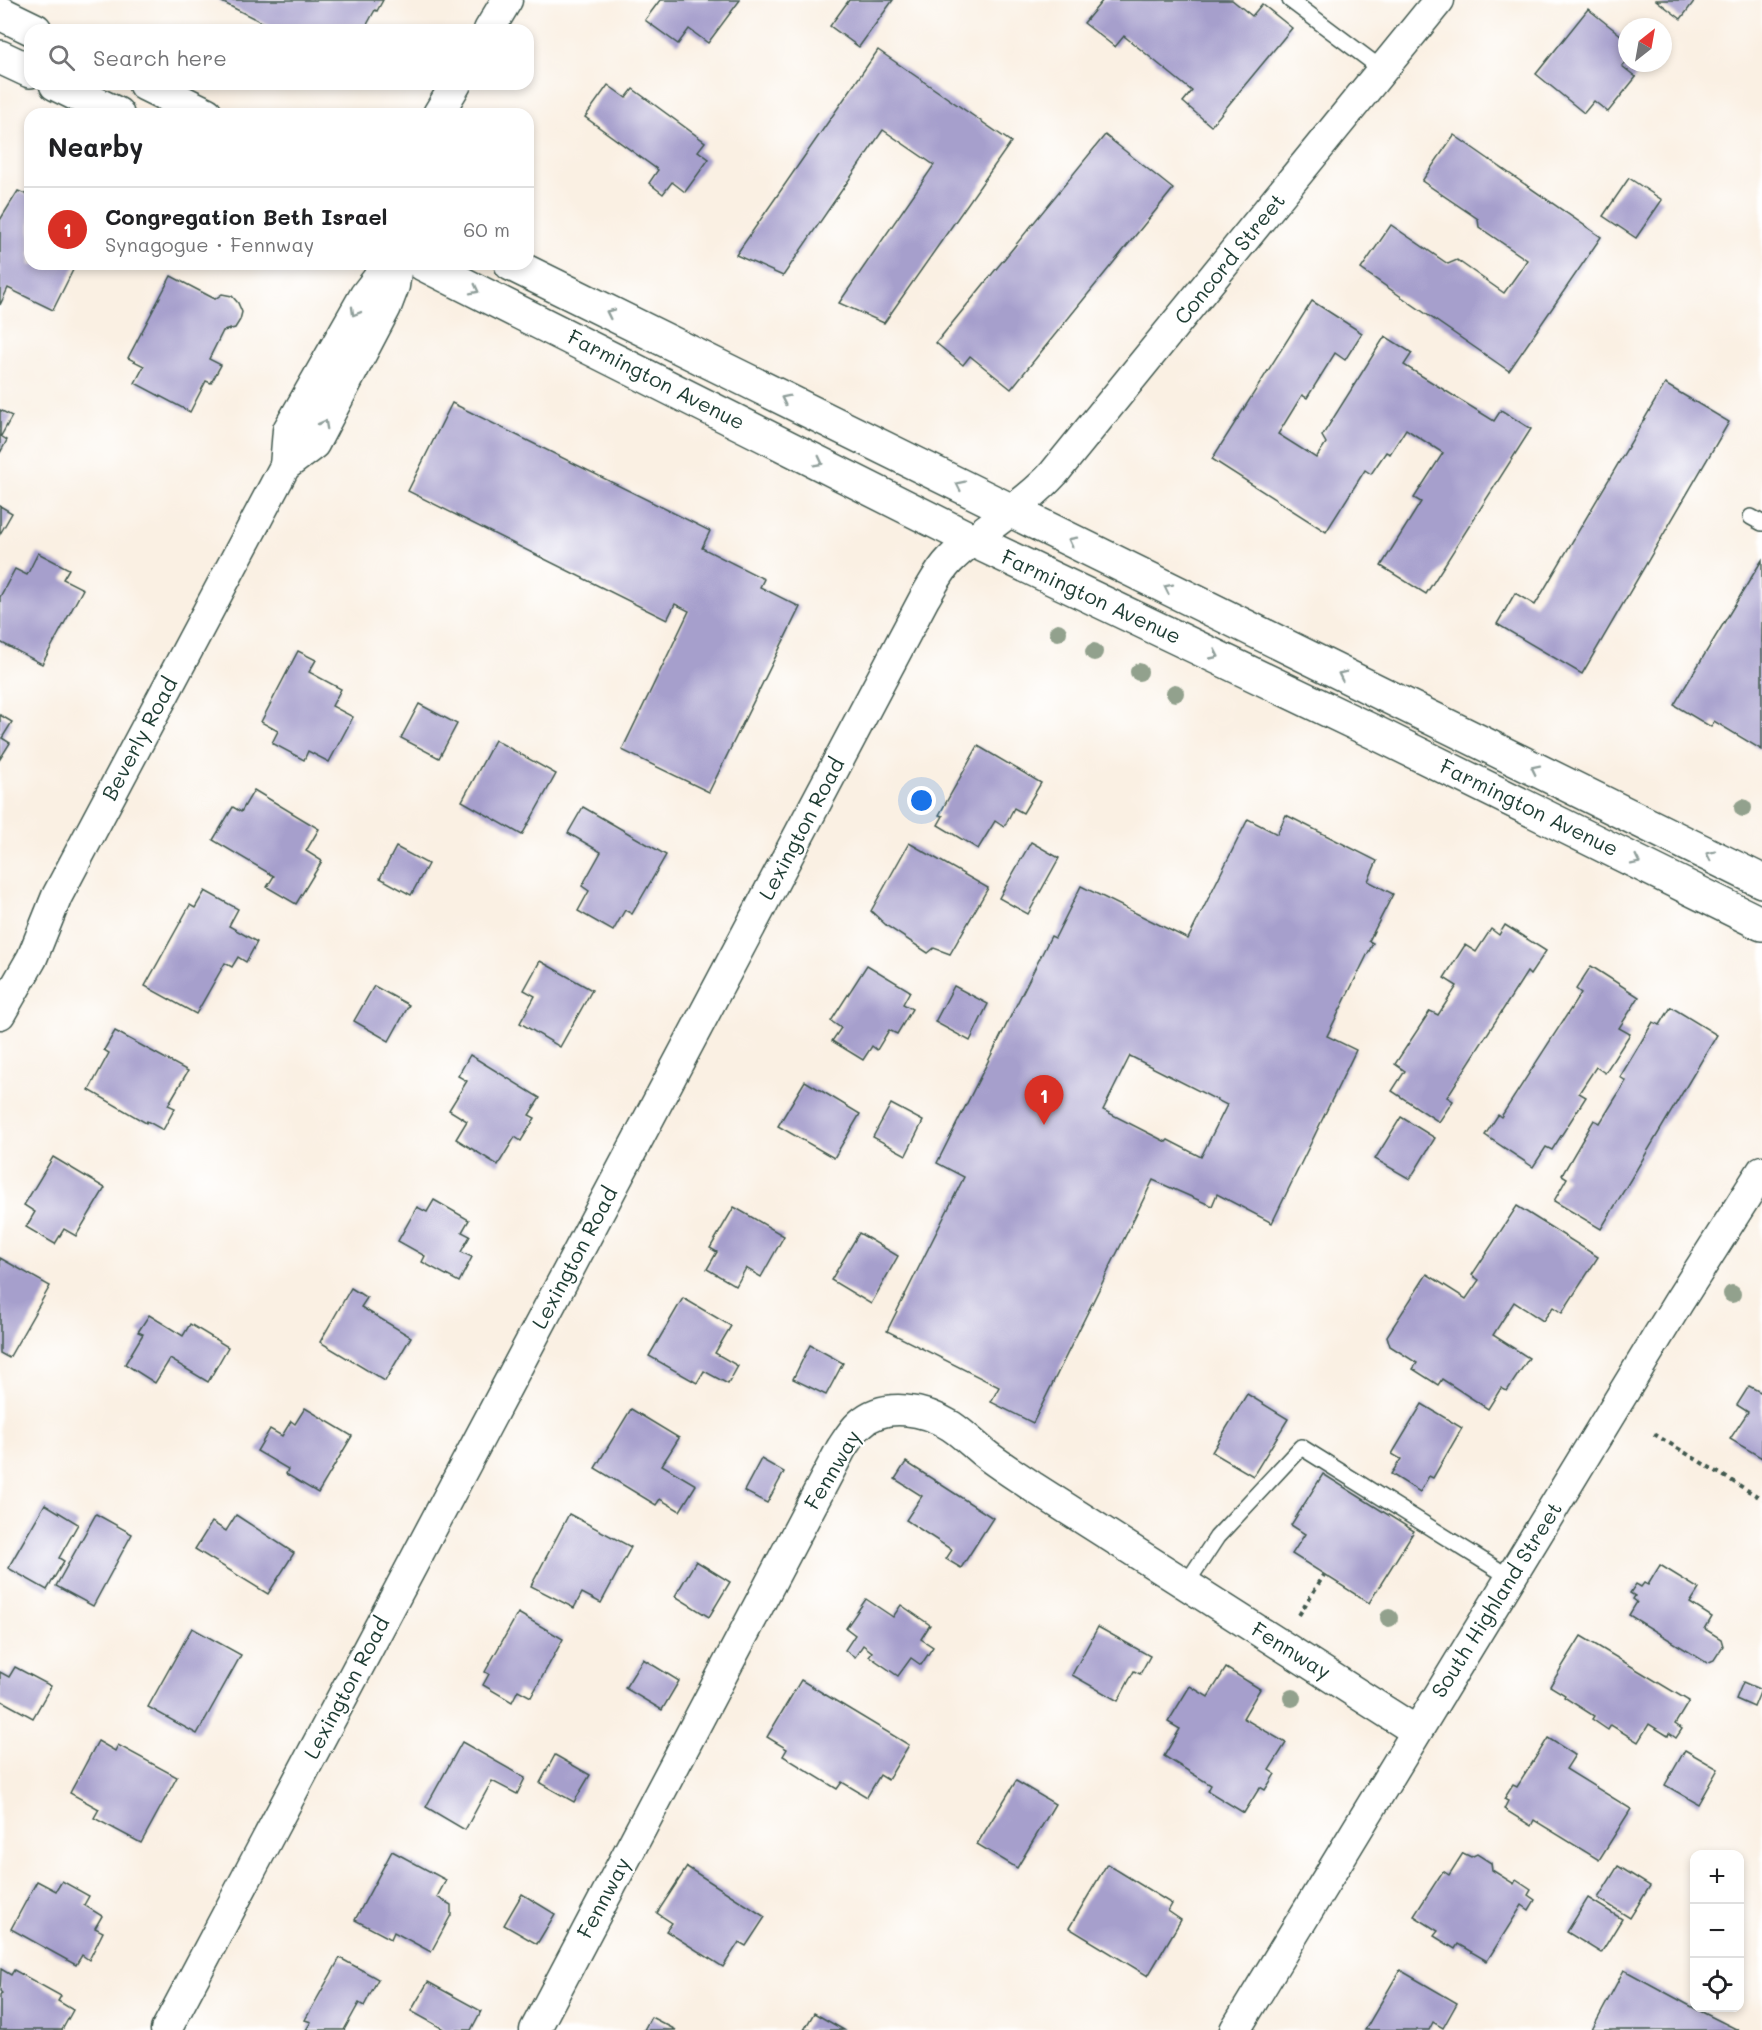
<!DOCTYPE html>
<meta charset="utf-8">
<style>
body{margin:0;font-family:Mali,sans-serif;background:#f2f2f2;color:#202124}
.controls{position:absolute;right:18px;bottom:18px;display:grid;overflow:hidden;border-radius:12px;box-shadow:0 3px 9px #0003}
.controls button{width:54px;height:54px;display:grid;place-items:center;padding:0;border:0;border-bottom:2px solid #e0e0e0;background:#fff;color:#202124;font:30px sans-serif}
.compass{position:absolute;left:1618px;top:18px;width:54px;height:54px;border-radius:50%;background:#fff;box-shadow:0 3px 9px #0003;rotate:31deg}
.you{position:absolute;left:922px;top:801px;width:21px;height:21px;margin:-15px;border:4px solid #fff;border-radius:50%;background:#1a73e8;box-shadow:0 0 0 9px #1a73e833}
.badge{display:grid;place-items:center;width:39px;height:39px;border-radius:50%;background:#d93025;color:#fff;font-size:20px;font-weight:700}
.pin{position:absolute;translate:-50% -50px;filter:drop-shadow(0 2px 3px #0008)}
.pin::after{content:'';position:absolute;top:32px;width:21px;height:18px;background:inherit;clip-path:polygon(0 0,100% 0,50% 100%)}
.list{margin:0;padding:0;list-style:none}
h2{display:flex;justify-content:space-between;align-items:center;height:78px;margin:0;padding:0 24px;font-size:26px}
h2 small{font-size:20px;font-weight:400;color:#757577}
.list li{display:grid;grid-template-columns:39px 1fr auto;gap:18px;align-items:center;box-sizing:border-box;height:84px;padding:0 24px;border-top:2px solid #e0e0e0}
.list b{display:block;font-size:22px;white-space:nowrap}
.list p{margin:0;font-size:20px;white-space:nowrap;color:#757577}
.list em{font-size:20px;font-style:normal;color:#757577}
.icon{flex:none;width:33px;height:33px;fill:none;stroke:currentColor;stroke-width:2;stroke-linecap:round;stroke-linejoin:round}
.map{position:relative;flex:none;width:1762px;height:2030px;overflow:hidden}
.search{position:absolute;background:#fff;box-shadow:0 3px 9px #0003;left:24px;top:24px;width:510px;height:66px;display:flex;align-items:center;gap:15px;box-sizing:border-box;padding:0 21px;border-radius:18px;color:#757577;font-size:22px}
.panel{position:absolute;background:#fff;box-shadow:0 3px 9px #0003;left:24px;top:108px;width:510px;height:162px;border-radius:18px}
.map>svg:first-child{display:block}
.building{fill:#a69fcc;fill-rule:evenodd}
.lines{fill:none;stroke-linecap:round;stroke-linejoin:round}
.service-casing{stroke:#40584e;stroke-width:18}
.minor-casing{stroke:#40584e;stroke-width:33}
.primary-casing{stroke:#40584e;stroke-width:36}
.path{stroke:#40584e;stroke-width:4;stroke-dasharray:4.5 4.5;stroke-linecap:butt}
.service{stroke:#fff;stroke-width:15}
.minor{stroke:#fff;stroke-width:30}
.primary{stroke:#fff;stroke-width:33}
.tree{fill:#92a18d}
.oneway{stroke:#8f9e9a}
.labels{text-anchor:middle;stroke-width:4.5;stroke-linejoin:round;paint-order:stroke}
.street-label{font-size:21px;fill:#1f3d34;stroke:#fff}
</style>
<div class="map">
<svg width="1762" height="2030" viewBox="0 0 1762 2030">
<rect width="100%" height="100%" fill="#fff"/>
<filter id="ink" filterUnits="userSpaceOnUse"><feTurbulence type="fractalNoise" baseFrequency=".0167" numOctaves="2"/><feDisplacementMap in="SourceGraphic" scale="12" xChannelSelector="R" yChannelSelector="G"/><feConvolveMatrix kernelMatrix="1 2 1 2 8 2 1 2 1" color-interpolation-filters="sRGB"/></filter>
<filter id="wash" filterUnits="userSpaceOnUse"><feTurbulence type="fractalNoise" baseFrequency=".008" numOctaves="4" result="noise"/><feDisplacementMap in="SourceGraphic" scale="24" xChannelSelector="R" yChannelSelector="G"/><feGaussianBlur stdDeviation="1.35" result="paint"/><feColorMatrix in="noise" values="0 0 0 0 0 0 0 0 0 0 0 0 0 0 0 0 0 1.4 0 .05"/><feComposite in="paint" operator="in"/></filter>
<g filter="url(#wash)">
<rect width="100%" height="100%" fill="#faf0e3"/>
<g id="blocks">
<!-- building -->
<g class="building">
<polygon points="218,0 383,0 377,11 375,10 364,30 277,30"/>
<polygon points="660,0 740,0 708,43 689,29 678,44 645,20"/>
<polygon points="849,0 893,0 859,47 830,26"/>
<polygon points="1103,0 1232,0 1252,16 1262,4 1292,28 1211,126 1183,102 1192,91 1124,36 1115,47 1084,23"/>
<polygon points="1656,0 1695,0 1681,19"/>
<polygon points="1588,9 1627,40 1627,61 1622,66 1636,77 1608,112 1594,101 1584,113 1536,74"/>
<polygon points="878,50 1011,142 884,323 839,303 934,165 883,130 783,276 736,255"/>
<polygon points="608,85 626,98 633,89 705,142 698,151 709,159 685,192 672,182 663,194 649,183 658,170 585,117"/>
<polygon points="1105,135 1173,189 1011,389 970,356 963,365 936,343"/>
<polygon points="1454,135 1601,237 1509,371 1361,269 1391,225 1448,264 1457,260 1504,293 1521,269 1527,260 1479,227 1478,219 1422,181"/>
<polygon points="1629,178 1662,200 1636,238 1603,216"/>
<polygon points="18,191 30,196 30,264 76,264 53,310 8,288 0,305 0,220"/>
<polygon points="171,276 215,299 222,294 232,296 238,303 242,312 240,320 235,328 223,331 209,359 221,365 211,383 206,381 190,412 135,383 144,366 128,358"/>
<polygon points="1312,301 1362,333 1345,360 1335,353 1307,398 1302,395 1278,434 1316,458 1326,443 1322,436 1385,336 1412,353 1404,365 1441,388 1494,421 1501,410 1531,429 1426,594 1381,566 1421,502 1414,498 1443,453 1412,433 1406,429 1390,454 1386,452 1371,474 1365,470 1326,532 1212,459"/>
<polygon points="1665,384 1729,422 1582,674 1497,624 1515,593 1535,605"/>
<polygon points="452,403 710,531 702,548 764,579 760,587 800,607 709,792 622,750 689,611 675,604 667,620 408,491"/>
<polygon points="0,410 12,416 1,436 7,440 0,453"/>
<polygon points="0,506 12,513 0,534"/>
<polygon points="38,553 69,569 63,579 83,589 42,664 0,642 0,597 15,569 27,575"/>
<polygon points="1762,560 1762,750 1714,721 1711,727 1674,705"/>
<polygon points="298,651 316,660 309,672 341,689 332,706 353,717 329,762 308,751 304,760 272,743 278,731 261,722"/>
<polygon points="419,704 457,724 439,758 401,738"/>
<polygon points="0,715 12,722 2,738 10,743 0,759"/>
<polygon points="495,740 556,774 522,835 462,801"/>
<polygon points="978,746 1041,783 1023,813 1014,808 1004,827 995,821 978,849 938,825 943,816 939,815"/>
<polygon points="254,790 319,829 306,851 322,861 296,904 267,887 274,876 213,840 233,807 241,812"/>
<polygon points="583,807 666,855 632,914 625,910 613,931 578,911 589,891 582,886 601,852 568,833"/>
<path d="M1286,815L1377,861L1368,881L1393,894L1369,941L1373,943L1327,1036L1356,1050L1272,1223L1217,1194L1212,1206L1153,1180L1033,1423L991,1402L999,1387L887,1331L964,1177L937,1163L1051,936L1055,938L1081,886L1188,939L1248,819L1277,834ZM1130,1056L1227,1105L1201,1157L1168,1140L1166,1142L1103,1110Z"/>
<polygon points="1031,842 1059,858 1028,914 999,898"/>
<polygon points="909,843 988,888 950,954 934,948 928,953 887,926 871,911"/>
<polygon points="396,847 428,864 411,895 380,878"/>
<polygon points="205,891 238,909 229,926 257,942 246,962 238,957 232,967 225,963 196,1014 145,986 190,905 195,908"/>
<polygon points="1505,925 1546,951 1530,975 1527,972 1447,1097 1453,1101 1439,1122 1392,1091 1405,1071 1395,1064 1430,1011 1438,1015 1457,986 1444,978 1465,945 1476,952 1491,929 1499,935"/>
<polygon points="540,961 592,990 560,1047 520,1023 535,996 524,990"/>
<polygon points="867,965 910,991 903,1004 912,1009 897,1034 889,1030 877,1050 872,1046 863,1060 832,1041 841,1028 831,1021"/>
<polygon points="1591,966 1639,997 1619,1028 1630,1034 1605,1073 1596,1067 1579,1093 1586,1097 1552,1150 1546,1147 1533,1167 1485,1135 1498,1115 1501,1117 1581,993 1576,989"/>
<polygon points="374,986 409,1005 389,1041 354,1021"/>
<polygon points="954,986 988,1004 970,1041 935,1022"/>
<polygon points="1671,1007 1717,1035 1601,1229 1554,1201 1567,1178 1562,1175 1594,1120 1600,1123 1626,1081 1620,1077 1653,1022 1660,1025"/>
<polygon points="115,1031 188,1071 168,1105 175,1108 163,1130 147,1121 146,1123 89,1090 109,1053 104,1050"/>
<polygon points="470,1055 540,1098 529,1115 535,1118 521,1141 515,1137 498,1165 456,1139 467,1121 449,1110 467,1081 458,1076"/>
<polygon points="805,1081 860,1114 834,1158 778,1126"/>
<polygon points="891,1104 923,1121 906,1155 873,1137"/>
<polygon points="1401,1117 1435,1138 1410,1179 1375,1159"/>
<polygon points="53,1157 105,1188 76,1236 64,1229 55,1244 26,1227 35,1212 24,1205"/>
<polygon points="434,1200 469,1220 462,1232 470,1236 461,1252 472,1257 459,1282 422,1262 425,1256 398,1241 417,1207 427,1212"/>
<polygon points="1517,1206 1598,1257 1562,1313 1553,1307 1543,1321 1514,1302 1493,1335 1529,1358 1507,1391 1501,1388 1488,1409 1442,1379 1438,1385 1413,1369 1417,1363 1390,1346 1387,1336 1427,1274 1466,1299 1479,1280 1472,1275"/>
<polygon points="734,1207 784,1236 761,1277 746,1268 736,1286 707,1269 717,1252 710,1248"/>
<polygon points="859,1233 898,1256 871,1304 831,1280"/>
<polygon points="0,1258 50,1286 9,1358 0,1353"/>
<polygon points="351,1288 367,1298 361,1307 411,1337 385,1381 320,1342"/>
<polygon points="683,1298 731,1326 715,1353 738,1366 728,1384 704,1371 697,1383 649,1356"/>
<polygon points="149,1315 183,1336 190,1324 228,1347 208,1382 170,1359 155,1383 125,1364 143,1334 138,1332"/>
<polygon points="810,1345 843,1363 826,1395 793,1379"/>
<polygon points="1749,1386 1760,1392 1762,1389 1762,1458 1730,1439 1748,1412 1737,1405"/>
<polygon points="1247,1394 1288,1419 1253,1476 1212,1452"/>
<polygon points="1422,1404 1462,1428 1433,1478 1429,1476 1420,1492 1391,1474 1401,1459 1392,1454"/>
<polygon points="305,1408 352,1436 318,1493 286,1474 288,1469 257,1451 270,1429 282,1436 291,1421 295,1424"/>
<polygon points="631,1409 679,1438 662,1465 696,1485 680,1511 660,1499 656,1505 595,1468"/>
<polygon points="761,1459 784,1472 767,1503 744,1491"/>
<polygon points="906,1462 993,1518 961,1568 946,1559 952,1550 906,1520 922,1496 895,1479"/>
<polygon points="1323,1474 1414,1531 1369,1603 1292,1554 1305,1534 1291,1525"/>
<polygon points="45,1504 78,1524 59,1558 64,1561 47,1590 8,1568"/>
<polygon points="96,1514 132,1534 93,1606 56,1586"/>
<polygon points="569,1514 631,1547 601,1603 582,1593 574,1608 531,1586"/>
<polygon points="236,1515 294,1553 268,1594 195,1549 212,1522 226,1531"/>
<polygon points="696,1561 730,1582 709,1617 675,1596"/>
<polygon points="1660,1565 1699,1589 1690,1603 1712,1617 1705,1629 1721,1639 1723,1646 1714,1660 1707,1663 1629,1615 1637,1602 1633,1599 1635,1596 1630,1593 1636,1584 1641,1587 1644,1583 1648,1585"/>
<polygon points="866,1599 893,1617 901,1605 930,1625 921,1639 933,1647 921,1665 911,1658 898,1676 869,1656 872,1652 863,1645 855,1657 845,1650 855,1635 846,1628"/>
<polygon points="518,1613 563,1639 531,1697 518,1690 512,1702 483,1685 489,1674 485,1672"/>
<polygon points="1098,1627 1150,1656 1140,1674 1134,1671 1118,1701 1072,1675"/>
<polygon points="192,1628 241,1655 197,1734 148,1707"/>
<polygon points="1581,1636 1689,1701 1675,1724 1682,1729 1676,1738 1669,1733 1668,1736 1649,1724 1638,1742 1611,1725 1608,1730 1592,1719 1594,1716 1564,1697 1565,1695 1550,1686"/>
<polygon points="643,1659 679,1681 662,1710 625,1688"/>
<polygon points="15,1667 51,1686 33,1718 0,1700 0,1672 9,1677"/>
<polygon points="1226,1668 1260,1689 1243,1718 1286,1743 1269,1770 1275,1774 1265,1790 1260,1787 1244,1813 1208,1791 1211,1785 1164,1756 1180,1729 1168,1722 1190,1686 1208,1697"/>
<polygon points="801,1680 909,1745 888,1780 880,1775 867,1797 842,1782 837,1789 783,1756 787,1749 767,1737"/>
<polygon points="1743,1682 1761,1690 1754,1707 1736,1699"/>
<polygon points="1548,1738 1575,1755 1566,1769 1631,1809 1599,1860 1534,1820 1531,1826 1504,1809 1508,1801 1504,1799 1513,1785 1517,1787"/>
<polygon points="98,1741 115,1751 118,1745 177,1777 141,1843 94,1818 99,1809 70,1793"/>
<polygon points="462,1742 525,1778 517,1794 492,1781 465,1830 426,1807"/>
<polygon points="1685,1750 1718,1769 1698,1804 1665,1785"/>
<polygon points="555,1755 590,1775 574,1802 540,1783"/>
<polygon points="1016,1781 1055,1804 1017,1868 977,1844"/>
<polygon points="392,1851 446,1880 437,1897 451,1905 451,1915 431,1952 394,1932 391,1939 355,1920"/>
<polygon points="1463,1853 1471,1857 1477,1854 1491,1863 1492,1870 1514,1884 1516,1880 1531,1890 1528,1895 1535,1900 1529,1910 1522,1905 1487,1961 1458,1944 1455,1949 1434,1936 1438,1931 1414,1916 1443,1871 1449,1875"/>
<polygon points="1107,1864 1172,1904 1168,1911 1181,1920 1148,1976 1069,1928"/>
<polygon points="1618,1866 1650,1886 1630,1918 1598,1898"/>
<polygon points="687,1867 765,1917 746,1946 739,1942 723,1967 666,1931 672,1923 657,1913"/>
<polygon points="37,1881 56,1891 62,1881 89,1896 84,1905 102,1916 95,1928 103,1932 89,1960 82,1955 76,1965 11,1929"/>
<polygon points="522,1894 555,1914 537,1944 504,1925"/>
<polygon points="1588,1898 1622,1919 1601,1953 1567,1932"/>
<polygon points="340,1958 378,1979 364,2006 359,2003 344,2030 306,2030 311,2022 305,2020"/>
<polygon points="1,1969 11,1975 14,1970 61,1996 58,2001 73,2010 62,2030 0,2030 0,1996 2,1993 0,1991"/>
<polygon points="1400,1970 1457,2003 1443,2028 1433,2022 1429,2030 1365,2030"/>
<polygon points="1624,1970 1694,2008 1738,2030 1592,2030"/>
<polygon points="428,1982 481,2011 471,2030 445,2030 411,2011"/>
<polygon points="814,2013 844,2030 804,2030"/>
<polygon points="651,2017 676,2030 644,2030"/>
</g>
</g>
</g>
<g filter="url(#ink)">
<use href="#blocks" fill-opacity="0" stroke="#40584e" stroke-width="1.5"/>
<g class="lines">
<!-- service casing -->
<g class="service-casing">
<g id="service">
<polyline points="1290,0 1383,70"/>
<polyline points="1751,517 1762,523"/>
<polyline points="1186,1584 1217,1537 1301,1447 1511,1578"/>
</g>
</g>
<!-- minor casing -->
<g class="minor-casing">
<g id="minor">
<polyline points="489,30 507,0"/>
<polyline points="438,114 456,84"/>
<polyline points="285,466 288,430 365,295 389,264"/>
<polyline points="0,1014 32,958 57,896 285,466 314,444 386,307 394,286 397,264"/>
<path d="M166,2030L924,599C932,586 939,571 950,560C982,528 1023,507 1054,473L1439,0"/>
<path d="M535,2030L841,1449C847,1440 852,1431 860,1424C885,1401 926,1410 951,1426C963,1434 973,1444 984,1453C999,1465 1017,1476 1033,1487L1416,1731"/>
<polyline points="1235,2030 1678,1303 1762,1171"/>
</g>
</g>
<!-- primary casing -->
<g class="primary-casing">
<g id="primary">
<polyline points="0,13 35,30"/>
<polyline points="0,57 30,71"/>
<polyline points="56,84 117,114"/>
<polyline points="145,84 206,114"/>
<polyline points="423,264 972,540 1376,733 1762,924"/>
<polyline points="511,264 1762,881"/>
</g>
</g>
<!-- path -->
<g class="path">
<polyline points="1654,1434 1762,1499"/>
<polyline points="1299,1615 1324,1575"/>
</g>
<!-- service -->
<use href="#service" class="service"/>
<!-- minor -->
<use href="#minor" class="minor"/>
<!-- primary -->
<use href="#primary" class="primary"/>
</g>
<!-- trees -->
<g class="tree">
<circle cx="1058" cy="632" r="9"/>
<circle cx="1094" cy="652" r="9"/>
<circle cx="1139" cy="672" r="9"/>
<circle cx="1175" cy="693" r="9"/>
<circle cx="1743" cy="808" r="9"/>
<circle cx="1732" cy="1294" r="9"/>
<circle cx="1389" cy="1618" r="9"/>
<circle cx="1292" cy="1698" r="9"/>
</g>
<!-- one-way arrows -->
<defs><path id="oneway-chevron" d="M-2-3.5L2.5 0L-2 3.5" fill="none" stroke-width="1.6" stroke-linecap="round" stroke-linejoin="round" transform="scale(1.5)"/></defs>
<g class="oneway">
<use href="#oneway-chevron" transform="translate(475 290) rotate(27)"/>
<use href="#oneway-chevron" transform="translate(355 312) rotate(120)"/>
<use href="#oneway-chevron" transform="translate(610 313) rotate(-154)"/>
<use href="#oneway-chevron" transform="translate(785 399) rotate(-154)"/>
<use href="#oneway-chevron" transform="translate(324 424) rotate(-62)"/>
<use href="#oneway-chevron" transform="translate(819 462) rotate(27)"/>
<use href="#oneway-chevron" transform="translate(960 485) rotate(-154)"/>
<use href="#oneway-chevron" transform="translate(1072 541) rotate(-153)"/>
<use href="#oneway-chevron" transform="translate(1168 588) rotate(-154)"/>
<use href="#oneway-chevron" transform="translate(1215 655) rotate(25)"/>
<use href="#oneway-chevron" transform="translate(1342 675) rotate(-154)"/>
<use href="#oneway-chevron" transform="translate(1535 769) rotate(-154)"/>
<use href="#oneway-chevron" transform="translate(1710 855) rotate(-154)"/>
<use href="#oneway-chevron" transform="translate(1636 861) rotate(26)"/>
</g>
</g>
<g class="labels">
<!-- street labels -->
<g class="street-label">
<text transform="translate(1230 259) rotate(-51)" y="7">Concord Street</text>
<text transform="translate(656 380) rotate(27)" y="7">Farmington Avenue</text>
<text transform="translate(1091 597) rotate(25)" y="7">Farmington Avenue</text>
<text transform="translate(140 739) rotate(-62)" y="7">Beverly Road</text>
<text transform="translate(1529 808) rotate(26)" y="7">Farmington Avenue</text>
<text transform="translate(802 829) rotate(-62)" y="7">Lexington Road</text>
<text transform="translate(575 1258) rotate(-62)" y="7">Lexington Road</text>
<text transform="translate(833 1470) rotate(-59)" y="7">Fennway</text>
<text transform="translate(1497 1600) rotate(-58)" y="7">South Highland Street</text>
<text transform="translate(1291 1651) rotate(32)" y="7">Fennway</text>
<text transform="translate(347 1688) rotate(-62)" y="7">Lexington Road</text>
<text transform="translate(604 1898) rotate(-62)" y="7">Fennway</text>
</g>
</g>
</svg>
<div class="controls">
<button>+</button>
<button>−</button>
<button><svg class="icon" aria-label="locate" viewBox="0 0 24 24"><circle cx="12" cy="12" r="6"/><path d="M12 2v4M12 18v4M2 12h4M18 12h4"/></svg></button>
</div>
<svg class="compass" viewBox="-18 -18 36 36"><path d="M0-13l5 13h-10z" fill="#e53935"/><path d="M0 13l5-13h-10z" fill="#757577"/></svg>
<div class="you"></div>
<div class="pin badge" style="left:1044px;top:1125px">1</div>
<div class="search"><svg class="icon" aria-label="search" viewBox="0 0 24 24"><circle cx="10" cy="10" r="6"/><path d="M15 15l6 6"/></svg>Search here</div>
<section class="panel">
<h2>Nearby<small></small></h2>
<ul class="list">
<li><span class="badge">1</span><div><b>Congregation Beth Israel</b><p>Synagogue · Fennway</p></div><em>60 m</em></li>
</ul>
</section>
</div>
